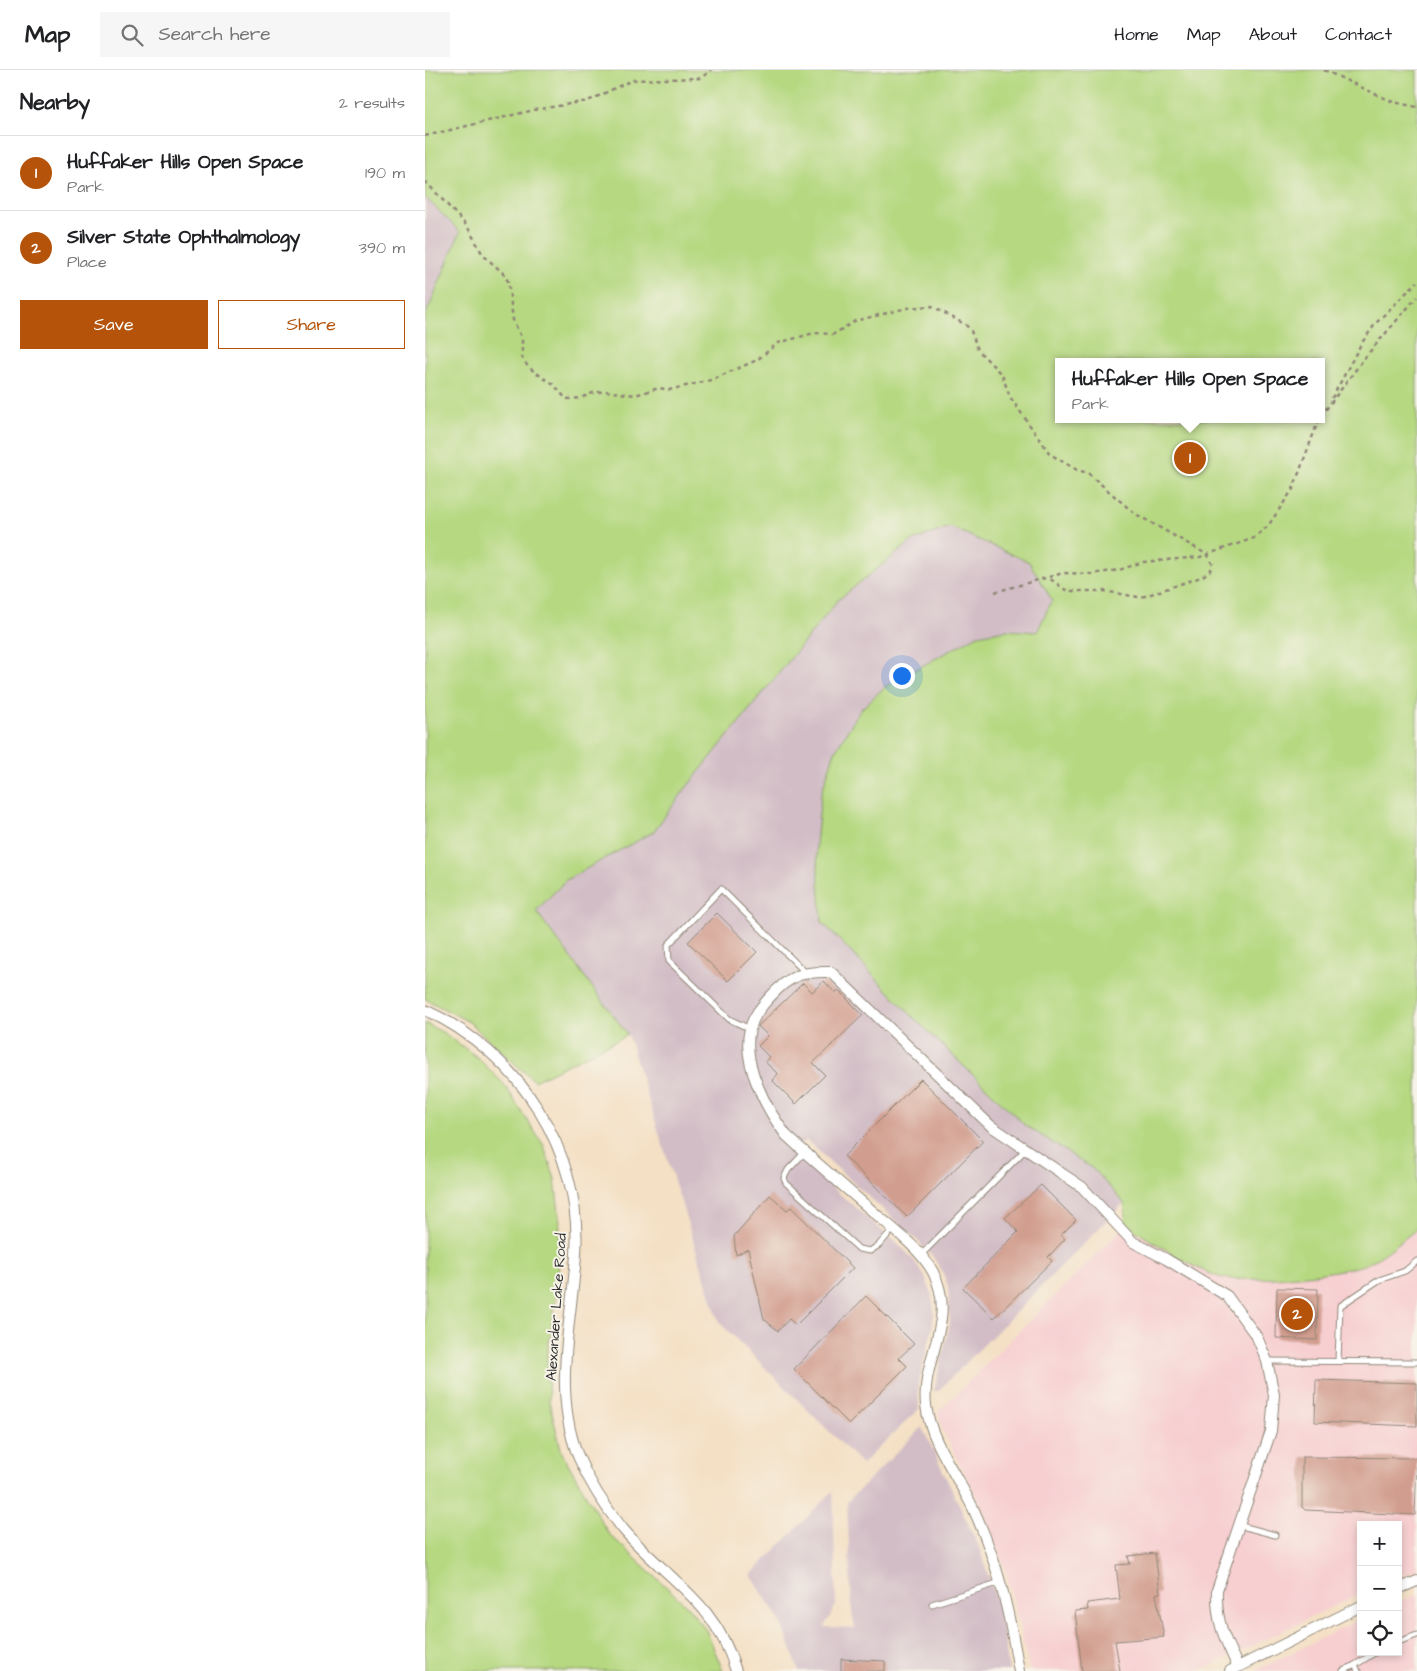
<!DOCTYPE html>
<meta charset="utf-8">
<style>
body{margin:0;font-family:"Architects Daughter",sans-serif;background:#f6f6f6;color:#202124}
.controls{position:absolute;right:15px;bottom:15px;display:grid;overflow:hidden;border-radius:0px;box-shadow:0 2px 8px #0003}
.controls button{width:45px;height:45px;display:grid;place-items:center;padding:0;border:0;border-bottom:1px solid #e0e0e0;background:#fff;color:#202124;font:25px sans-serif}
.you{position:absolute;left:476px;top:605px;width:18px;height:18px;margin:-12px;border:4px solid #fff;border-radius:50%;background:#1a73e8;box-shadow:0 0 0 8px #1a73e833}
.badge{display:grid;place-items:center;width:32px;height:32px;border-radius:50%;background:#b45309;color:#fff;font-size:16px;font-weight:700}
.pin{position:absolute;translate:-50% -50%;border:2px solid #fff;box-shadow:0 1px 5px #0006}
.popup{position:absolute;left:630px;top:288px;width:270px;height:65px;box-sizing:border-box;display:grid;place-content:center;border-radius:0px;background:#fff;filter:drop-shadow(0 1px 4px #0005);font-size:16px;white-space:nowrap;color:#757577}
.popup b{font-size:19px;color:#202124}
.popup::after{content:'';position:absolute;left:50%;top:100%;margin-left:-10px;border:10px solid transparent;border-top-color:#fff}
.list{margin:0;padding:0;list-style:none}
h2{display:flex;justify-content:space-between;align-items:center;height:65px;margin:0;padding:0 20px;font-size:21px}
h2 small{font-size:16px;font-weight:400;color:#757577}
.list li{display:grid;grid-template-columns:32px 1fr auto;gap:15px;align-items:center;box-sizing:border-box;height:75px;padding:0 20px;border-top:1px solid #e0e0e0}
.list b{display:block;font-size:19px;white-space:nowrap}
.list p{margin:0;font-size:16px;white-space:nowrap;color:#757577}
.list em{font-size:16px;font-style:normal;color:#757577}
.actions{display:flex;gap:10px;padding:15px 20px}
.actions a{flex:1;padding:11px 0;border:1px solid #b45309;border-radius:0px;text-align:center;font-size:18px;color:#b45309}
.actions .main{background:#b45309;color:#fff}
.icon{flex:none;width:28px;height:28px;fill:none;stroke:currentColor;stroke-width:2;stroke-linecap:round;stroke-linejoin:round}
.map{position:relative;flex:none;width:992px;height:1601px;overflow:hidden}
header{display:flex;align-items:center;gap:30px;box-sizing:border-box;height:70px;padding:0 25px;background:#fff;border-bottom:1px solid #e0e0e0}
header strong{font-size:24px}
nav{display:flex;gap:28px;margin-inline-start:auto;font-size:18px}
.search{width:350px;height:45px;background:#f6f6f6;display:flex;align-items:center;gap:12px;box-sizing:border-box;padding:0 18px;border-radius:0px;color:#757577;font-size:19px}
main{display:flex}
aside{flex:1;background:#fff}
.map>svg:first-child{display:block}
.built{fill:#f7cfd1}
.industrial{fill:#d2bdc6}
.green{fill:#b5d880;stroke:#708256;fill-rule:evenodd}
.building{fill:#d19d8e}
.lines{fill:none;stroke-linecap:round;stroke-linejoin:round}
.service-casing{stroke:#908678;stroke-width:7}
.minor-casing{stroke:#908678;stroke-width:12}
.path{stroke:#908678;stroke-width:2.5;stroke-dasharray:4 4;stroke-linecap:butt}
.service{stroke:#fff;stroke-width:5}
.minor{stroke:#fff;stroke-width:10}
.labels{text-anchor:middle;stroke-width:4;stroke-linejoin:round;paint-order:stroke}
.street-label{font-size:15px;fill:#2b2b2b;stroke:#f7f3e8}
</style>
<header>
<strong>Map</strong>
<div class="search"><svg class="icon" aria-label="search" viewBox="0 0 24 24"><circle cx="10" cy="10" r="6"/><path d="M15 15l6 6"/></svg>Search here</div>
<nav><a>Home</a><a>Map</a><a>About</a><a>Contact</a></nav>
</header>
<main>
<aside>
<h2>Nearby<small>2 results</small></h2>
<ul class="list">
<li><span class="badge">1</span><div><b>Huffaker Hills Open Space</b><p>Park</p></div><em>190 m</em></li>
<li><span class="badge">2</span><div><b>Silver State Ophthalmology</b><p>Place</p></div><em>390 m</em></li>
</ul>
<div class="actions"><a class="main">Save</a><a>Share</a></div>
</aside>
<div class="map">
<svg width="992" height="1601" viewBox="0 0 992 1601">
<rect width="100%" height="100%" fill="#f7f3e8"/>
<filter id="ink" filterUnits="userSpaceOnUse"><feTurbulence type="fractalNoise" baseFrequency=".02" numOctaves="2"/><feDisplacementMap in="SourceGraphic" scale="10" xChannelSelector="R" yChannelSelector="G"/><feConvolveMatrix kernelMatrix="1 2 1 2 8 2 1 2 1" color-interpolation-filters="sRGB"/></filter>
<filter id="wash" filterUnits="userSpaceOnUse"><feTurbulence type="fractalNoise" baseFrequency=".0096" numOctaves="4" result="noise"/><feDisplacementMap in="SourceGraphic" scale="20" xChannelSelector="R" yChannelSelector="G"/><feGaussianBlur stdDeviation="1.12" result="paint"/><feColorMatrix in="noise" values="0 0 0 0 0 0 0 0 0 0 0 0 0 0 0 0 0 1.4 0 .05"/><feComposite in="paint" operator="in"/></filter>
<g filter="url(#wash)">
<rect width="100%" height="100%" fill="#f4e0c5"/>
<!-- built -->
<g class="built">
<polygon points="701,1155 778,1200 797,1208 899,1202 941,1194 992,1158 992,1500 973,1507 973,1455 936,1455 936,1523 775,1601 605,1601 581,1501 555,1433 518,1361 513,1342"/>
<polygon points="992,1525 992,1601 830,1601 936,1549 936,1582 973,1582 973,1532"/>
</g>
<!-- industrial -->
<g class="industrial">
<polygon points="0,127 35,162 0,247"/>
<polygon points="524,457 604,492 627,530 612,562 581,560 396,724 391,775 397,852 492,951 600,1055 668,1099 699,1133 513,1321 509,1321 525,1254 523,1216 516,1199 507,1186 492,1170 381,1070 367,1083 475,1176 488,1189 500,1207 506,1222 509,1241 507,1260 493,1314 494,1339 437,1394 294,1252 203,965 111,841 141,810 228,762 261,718 413,530 487,471"/>
<polygon points="497,1357 554,1477 575,1540 584,1601 374,1601 358,1556 326,1505 408,1421 411,1535 399,1557 430,1558 427,1542 422,1432"/>
</g>
<!-- green -->
<g class="green">
<path d="M0,0H992V1158L988,1162C974,1172 958,1187 941,1194C920,1203 820,1213 798,1208C774,1203 724,1169 701,1155L699,1133L668,1099L600,1055L492,951L397,852L391,775L396,724L410,681L436,639L461,616L553,565L581,560L612,562L627,530L604,492L525,457L487,471L413,530L261,718L228,762L141,810L111,841L203,965L109,1011L44,952L0,929V247L35,162L0,127ZM634,292H896V349H634Z"/>
<polygon points="0,953 19,963 52,987 79,1014 119,1076 130,1109 135,1151 133,1216 122,1286 124,1331 137,1383 183,1463 262,1536 281,1560 298,1601 0,1601"/>
</g>
<g id="blocks">
<!-- building -->
<g class="building">
<polygon points="292,843 332,882 303,911 263,872"/>
<polygon points="399,911 410,923 413,920 438,945 388,993 400,1005 371,1034 347,1010 353,1004 340,992 344,987 333,976 343,966 333,956 378,913 387,922"/>
<polygon points="496,1009 558,1071 482,1147 419,1086"/>
<polygon points="616,1115 651,1150 636,1165 640,1169 623,1187 627,1191 569,1248 538,1218 593,1162 580,1148"/>
<polygon points="345,1125 362,1140 366,1137 428,1198 371,1255 364,1249 353,1261 339,1249 323,1179 311,1185 309,1166"/>
<polygon points="852,1218 893,1219 892,1270 851,1268"/>
<polygon points="441,1226 489,1274 474,1288 482,1296 424,1354 369,1299"/>
<polygon points="891,1310 992,1313 992,1356 890,1352"/>
<polygon points="877,1387 992,1388 990,1445 880,1440 877,1437"/>
<polygon points="730,1483 735,1523 731,1524 739,1567 690,1571 695,1601 657,1601 650,1541 663,1540 662,1533 695,1529 691,1495 705,1494 703,1486"/>
<polygon points="416,1589 460,1591 460,1601 416,1601"/>
</g>
</g>
</g>
<g filter="url(#ink)">
<use href="#blocks" fill-opacity="0" stroke="#908678" stroke-width="1"/>
<g class="lines">
<!-- service casing -->
<g class="service-casing">
<g id="service">
<polyline points="325,959 304,949 244,891 243,875 296,819 380,902"/>
<polyline points="380,1082 363,1100 359,1108 361,1113 434,1179 445,1181 454,1175 468,1159"/>
<polyline points="496,1185 601,1079"/>
<polyline points="842,1291 992,1292"/>
<polyline points="913,1291 915,1236 954,1210 980,1201 992,1191"/>
<polyline points="813,1455 850,1465"/>
<polyline points="507,1534 576,1512"/>
<polyline points="973,1572 992,1565"/>
<polyline points="930,1595 951,1582"/>
<polyline points="918,1601 930,1595 933,1601"/>
</g>
</g>
<!-- minor casing -->
<g class="minor-casing">
<g id="minor">
<path d="M0,940C93,982 158,1081 151,1184C147,1252 127,1319 153,1386C164,1412 180,1437 198,1459C241,1509 291,1531 311,1601"/>
<polyline points="973,1519 992,1511"/>
<path d="M594,1601C584,1541 573,1493 548,1438C532,1405 505,1371 501,1335C496,1288 533,1250 508,1202C495,1179 472,1162 452,1145C422,1119 391,1093 361,1065C342,1040 316,993 325,959C328,946 336,937 345,927C365,905 377,901 406,902L566,1056L657,1117L708,1172L741,1189L802,1226L832,1267L842,1291L849,1325L846,1361L792,1520C791,1552 799,1568 813,1597"/>
<polyline points="805,1601 936,1536"/>
</g>
</g>
<!-- path -->
<g class="path">
<polyline points="899,0 968,32 992,37"/>
<polyline points="0,66 109,40 163,31 207,10 276,8 286,0"/>
<polyline points="0,111 42,156 58,185 77,202 83,211 88,250 97,269 97,287 103,297 130,316 141,329 156,328 168,323 180,321 210,325 234,318 244,320 286,310 332,290 353,273 389,263 409,264 430,251 482,238 507,236 541,255 546,261 553,280 577,305 585,327 625,384 652,400 663,403 709,443 783,485 788,495 784,502 776,507 720,526 713,527 679,521 642,521 624,508"/>
<polyline points="907,328 936,274 951,253 992,212"/>
<polyline points="896,346 941,286 992,227"/>
<polyline points="570,522 638,503 667,504 694,500 718,492 775,487 829,468 843,456 868,419 894,349"/>
</g>
<!-- service -->
<use href="#service" class="service"/>
<!-- minor -->
<use href="#minor" class="minor"/>
</g>
</g>
<g class="labels">
<!-- street labels -->
<g class="street-label">
<text transform="translate(131 1237) rotate(-86)" y="5">Alexander Lake Road</text>
</g>
</g>
</svg>
<div class="controls">
<button>+</button>
<button>−</button>
<button><svg class="icon" aria-label="locate" viewBox="0 0 24 24"><circle cx="12" cy="12" r="6"/><path d="M12 2v4M12 18v4M2 12h4M18 12h4"/></svg></button>
</div>
<div class="you"></div>
<div class="pin badge" style="left:765px;top:388px">1</div>
<div class="popup"><b>Huffaker Hills Open Space</b>Park</div>
<div class="pin badge" style="left:872px;top:1244px">2</div>
</div>
</main>
